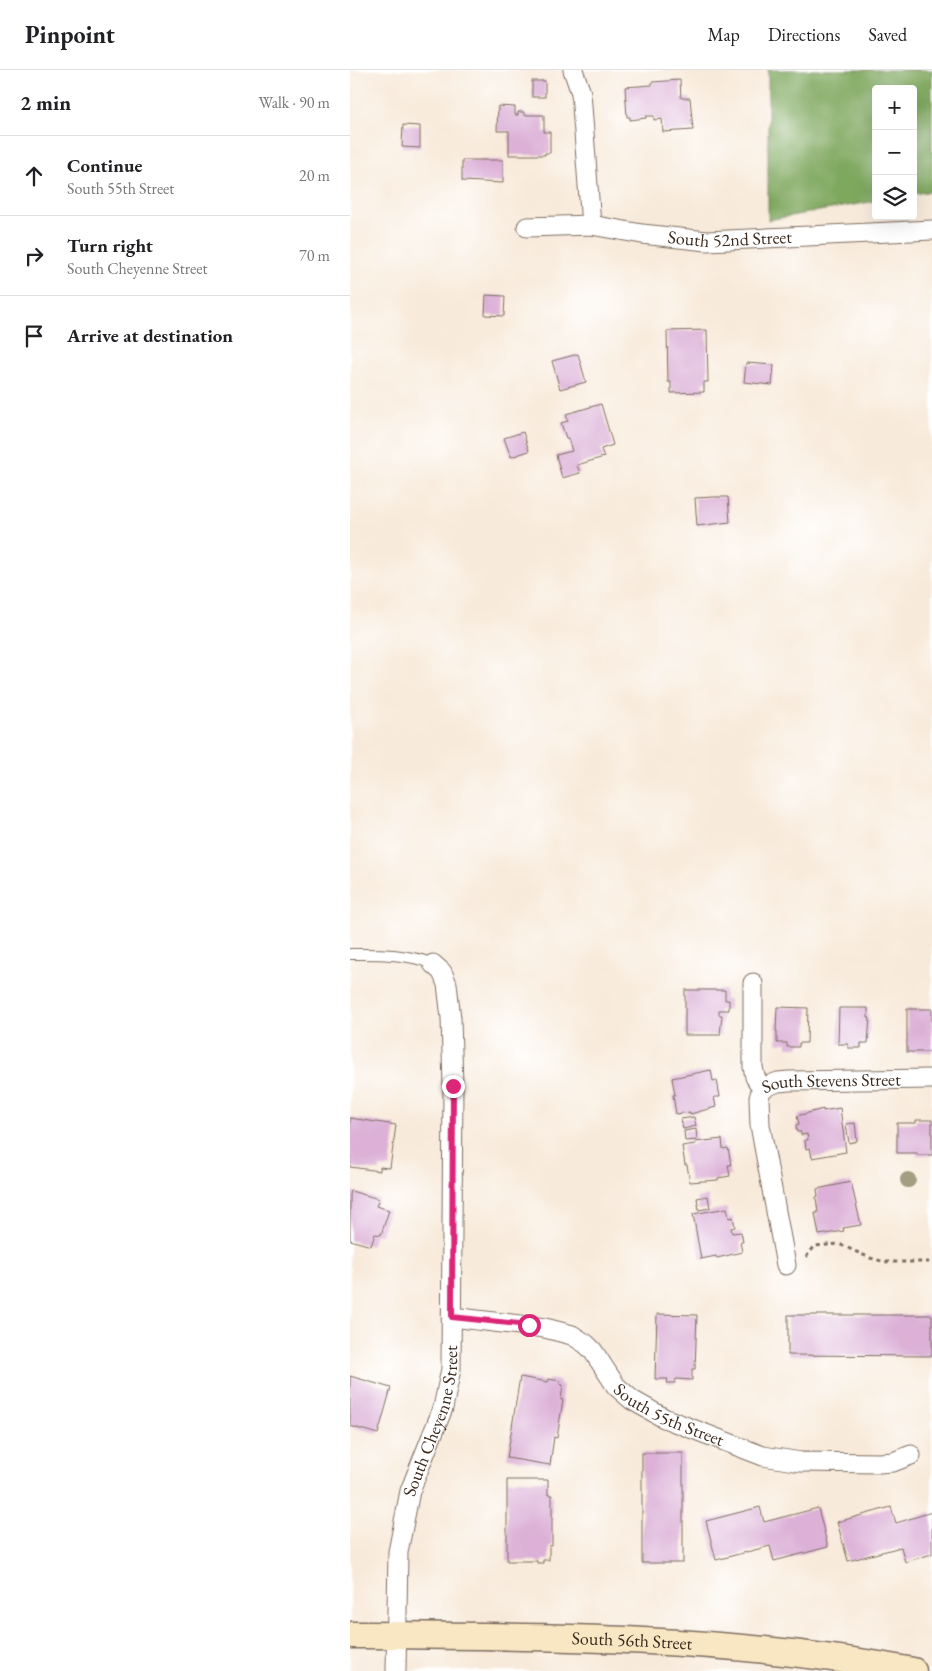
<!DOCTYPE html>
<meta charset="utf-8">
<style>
body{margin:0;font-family:"EB Garamond",serif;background:#f6f6f6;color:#202124}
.controls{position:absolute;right:15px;top:15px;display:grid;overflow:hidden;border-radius:5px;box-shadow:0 5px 20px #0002}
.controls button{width:45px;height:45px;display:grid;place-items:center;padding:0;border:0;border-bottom:1px solid #e0e0e0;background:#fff;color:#202124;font:25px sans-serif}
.stop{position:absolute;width:15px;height:15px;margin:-11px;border:4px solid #db2777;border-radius:50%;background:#fff}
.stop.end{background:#db2777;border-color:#fff;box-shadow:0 1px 5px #0008}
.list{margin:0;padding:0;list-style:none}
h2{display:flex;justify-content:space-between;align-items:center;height:65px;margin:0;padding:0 20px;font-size:21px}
h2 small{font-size:16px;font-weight:400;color:#757577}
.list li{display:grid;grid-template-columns:32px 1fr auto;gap:15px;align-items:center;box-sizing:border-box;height:80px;padding:0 20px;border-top:1px solid #e0e0e0}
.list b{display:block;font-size:19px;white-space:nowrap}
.list p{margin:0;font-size:16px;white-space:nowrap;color:#757577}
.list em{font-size:16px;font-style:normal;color:#757577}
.icon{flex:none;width:28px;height:28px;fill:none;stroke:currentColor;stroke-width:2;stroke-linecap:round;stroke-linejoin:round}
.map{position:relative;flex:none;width:582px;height:1601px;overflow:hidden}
header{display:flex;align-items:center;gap:30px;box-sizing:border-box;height:70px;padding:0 25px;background:#fff;border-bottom:1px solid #e0e0e0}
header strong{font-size:24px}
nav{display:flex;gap:28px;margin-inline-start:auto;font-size:18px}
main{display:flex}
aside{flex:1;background:#fff}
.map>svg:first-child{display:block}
.forest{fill:#7fa85f;stroke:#5d693e}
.building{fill:#dcb0d7}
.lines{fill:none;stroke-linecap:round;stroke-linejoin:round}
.lane-casing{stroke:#7d6d60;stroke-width:12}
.street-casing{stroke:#7d6d60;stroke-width:21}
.secondary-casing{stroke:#7d6d60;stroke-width:29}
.path{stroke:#7d6d60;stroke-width:3;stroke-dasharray:4 4;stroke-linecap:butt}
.lane{stroke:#fff;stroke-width:10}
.street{stroke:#fff;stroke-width:19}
.secondary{stroke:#f9e7c3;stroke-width:26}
.tree{fill:#a39e81}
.route{stroke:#db2777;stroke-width:6}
.labels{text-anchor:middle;stroke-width:4;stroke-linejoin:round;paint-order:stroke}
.street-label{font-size:18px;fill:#3b2a1e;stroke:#fff}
</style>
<header>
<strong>Pinpoint</strong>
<nav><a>Map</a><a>Directions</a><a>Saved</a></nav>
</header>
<main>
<aside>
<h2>2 min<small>Walk · 90 m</small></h2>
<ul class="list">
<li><svg class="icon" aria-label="ahead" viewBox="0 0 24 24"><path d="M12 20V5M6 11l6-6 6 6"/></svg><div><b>Continue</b><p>South 55th Street</p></div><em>20 m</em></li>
<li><svg class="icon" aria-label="right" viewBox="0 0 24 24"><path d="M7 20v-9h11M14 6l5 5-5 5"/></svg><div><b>Turn right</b><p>South Cheyenne Street</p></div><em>70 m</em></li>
<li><svg class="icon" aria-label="arrive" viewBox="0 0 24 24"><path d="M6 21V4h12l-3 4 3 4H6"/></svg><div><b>Arrive at destination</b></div></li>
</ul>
</aside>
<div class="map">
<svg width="582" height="1601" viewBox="0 0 582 1601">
<rect width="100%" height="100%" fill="#fff"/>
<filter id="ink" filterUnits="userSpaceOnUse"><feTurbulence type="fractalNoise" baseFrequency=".02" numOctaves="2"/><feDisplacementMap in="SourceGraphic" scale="10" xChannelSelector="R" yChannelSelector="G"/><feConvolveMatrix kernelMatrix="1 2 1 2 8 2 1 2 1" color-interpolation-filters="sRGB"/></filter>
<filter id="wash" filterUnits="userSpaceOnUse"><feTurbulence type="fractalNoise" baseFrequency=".0096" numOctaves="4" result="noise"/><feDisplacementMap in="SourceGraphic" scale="20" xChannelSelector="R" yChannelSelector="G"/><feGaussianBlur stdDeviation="1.12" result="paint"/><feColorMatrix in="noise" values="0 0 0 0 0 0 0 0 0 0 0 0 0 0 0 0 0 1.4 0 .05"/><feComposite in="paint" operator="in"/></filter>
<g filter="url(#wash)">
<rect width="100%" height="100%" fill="#f8eada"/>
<!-- forest -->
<polygon class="forest" points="418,0 582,0 582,121 563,124 563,19 526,19 526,131 418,150"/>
<g id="blocks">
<!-- building -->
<g class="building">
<polygon points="330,10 331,28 340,28 343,60 313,62 312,49 304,50 304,46 296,46 296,48 280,50 280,47 277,47 275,17 302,15 302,12"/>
<rect x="182" y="11" width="13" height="16"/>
<polygon points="148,36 165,37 165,45 168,45 168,42 174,42 174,45 194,45 194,62 200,62 200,83 195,83 195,85 159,85 159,61 147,61"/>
<polygon points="53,55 70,56 70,78 52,77"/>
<polygon points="112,90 153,90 153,113 112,111"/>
<polygon points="136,225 155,226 154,246 135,245"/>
<polygon points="357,260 358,312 354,312 354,322 321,323 321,312 318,312 317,261"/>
<polygon points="228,284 236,312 210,319 202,291"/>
<polygon points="396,293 424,295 422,315 394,312"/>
<polygon points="251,334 263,375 251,379 254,387 227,395 230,403 212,408 206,385 222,381 218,368 216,368 211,353 218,351 216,344"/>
<polygon points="173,362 179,381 161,387 154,368"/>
<polygon points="364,427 378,427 380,452 347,456 345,428"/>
<polygon points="335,920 375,920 375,930 379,930 379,940 369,940 369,945 372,945 370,965 335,965"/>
<polygon points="427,937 458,938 457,973 449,973 449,977 437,977 437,973 427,973 427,961 426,961"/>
<polygon points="489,938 518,938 518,948 520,948 518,973 511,973 511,978 498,978 498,974 488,974"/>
<rect x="557" y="939" width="25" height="43"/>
<polygon points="361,1000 363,1011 367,1010 370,1027 364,1027 366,1037 340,1044 340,1042 326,1044 323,1025 325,1025 322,1008"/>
<polygon points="490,1038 496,1082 462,1088 460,1078 456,1079 455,1070 458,1070 457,1064 451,1065 451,1062 447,1062 446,1055 449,1054 447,1046 473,1039 473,1041"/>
<polygon points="344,1047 346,1056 333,1059 331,1049"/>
<polygon points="0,1048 46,1055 40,1098 30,1097 30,1101 0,1097"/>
<polygon points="566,1050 582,1050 582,1085 567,1085 567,1083 547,1083 547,1053 566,1053"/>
<polygon points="505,1053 507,1071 499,1073 496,1054"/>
<polygon points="346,1059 347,1070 335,1071 334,1061"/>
<polygon points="372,1069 373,1079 378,1078 381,1095 378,1095 380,1106 368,1108 368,1110 340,1112 337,1095 335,1095 332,1076 346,1074 345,1072"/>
<polygon points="501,1112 511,1155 493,1158 494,1161 469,1165 465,1143 468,1143 466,1127 468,1126 467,1119"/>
<polygon points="1,1121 29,1129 26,1136 39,1140 31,1165 25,1164 21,1176 0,1170 0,1125"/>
<polygon points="358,1126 360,1138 349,1140 347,1128"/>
<polygon points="377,1138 379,1148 383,1147 385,1157 381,1158 382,1163 391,1162 393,1172 390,1172 392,1182 367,1188 366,1186 351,1189 343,1144"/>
<polygon points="307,1244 347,1245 345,1299 342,1299 342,1310 326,1309 325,1313 317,1313 318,1309 305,1309"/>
<polygon points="438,1245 582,1245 582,1286 438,1285"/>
<polygon points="0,1306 41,1318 28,1364 0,1356"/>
<polygon points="170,1307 198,1312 199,1309 210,1311 210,1314 213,1315 211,1330 213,1330 207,1368 204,1367 200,1395 157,1388"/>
<rect x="292" y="1383" width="41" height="110"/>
<polygon points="157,1410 198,1410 198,1425 202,1425 202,1476 199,1476 199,1490 193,1490 193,1493 187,1493 187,1491 157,1491"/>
<polygon points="410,1437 414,1452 468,1438 478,1477 424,1491 420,1476 366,1490 356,1451"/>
<polygon points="541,1437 546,1453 582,1442 582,1484 555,1492 551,1477 498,1491 487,1452"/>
</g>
</g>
</g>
<g filter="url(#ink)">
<use href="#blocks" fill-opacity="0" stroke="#7d6d60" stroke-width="1"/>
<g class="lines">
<!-- lane casing -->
<g class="lane-casing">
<path id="lane" d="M0,884C28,884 57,883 83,894"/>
</g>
<!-- street casing -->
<g class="street-casing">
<g id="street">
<polyline points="223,0 231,23 241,155"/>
<path id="s1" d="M177,157L241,155L292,164L357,171L582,160"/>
<polyline points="403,913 403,997 405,1007 412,1018"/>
<path id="s2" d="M436,1195L410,1055L409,1028L412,1018L428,1012L439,1011L582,1009"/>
<path id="s3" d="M102,1247L195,1258L222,1265L236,1274L243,1281L266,1316L282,1330L314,1348L413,1386L451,1392L529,1393L543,1392L561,1385"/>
<path id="s4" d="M46,1601L48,1482L60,1421L93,1338L101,1299L103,1016L101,948L97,914L92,902L83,894"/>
</g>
</g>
<!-- secondary casing -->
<g class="secondary-casing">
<g id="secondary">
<path id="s5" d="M0,1565C188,1566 377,1566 563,1601"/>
</g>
</g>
<!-- path -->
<polyline class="path" points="456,1187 465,1176 489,1174 520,1188 536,1192 582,1192"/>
<!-- lane -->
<use href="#lane" class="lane"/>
<!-- street -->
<use href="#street" class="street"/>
<!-- secondary -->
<use href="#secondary" class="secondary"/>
</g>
<!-- trees -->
<circle class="tree" cx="558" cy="1110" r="8"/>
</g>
<g class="lines" filter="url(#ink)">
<!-- route -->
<polyline class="route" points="103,1016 102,1247 179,1255"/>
</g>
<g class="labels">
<!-- street labels -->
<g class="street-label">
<text dy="6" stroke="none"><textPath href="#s1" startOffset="204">South 52nd Street</textPath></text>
<text dy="6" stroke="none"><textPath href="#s2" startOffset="250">South Stevens Street</textPath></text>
<text dy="6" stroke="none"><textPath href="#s3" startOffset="251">South 55th Street</textPath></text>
<text dy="6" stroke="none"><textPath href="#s4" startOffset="255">South Cheyenne Street</textPath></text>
<text dy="6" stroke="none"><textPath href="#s5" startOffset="282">South 56th Street</textPath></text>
</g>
</g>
</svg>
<div class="controls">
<button>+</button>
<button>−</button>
<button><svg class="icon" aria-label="layers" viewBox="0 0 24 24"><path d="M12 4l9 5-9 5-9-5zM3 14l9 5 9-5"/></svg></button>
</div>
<div class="stop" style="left:179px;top:1255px"></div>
<div class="stop end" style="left:103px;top:1016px"></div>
</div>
</main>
